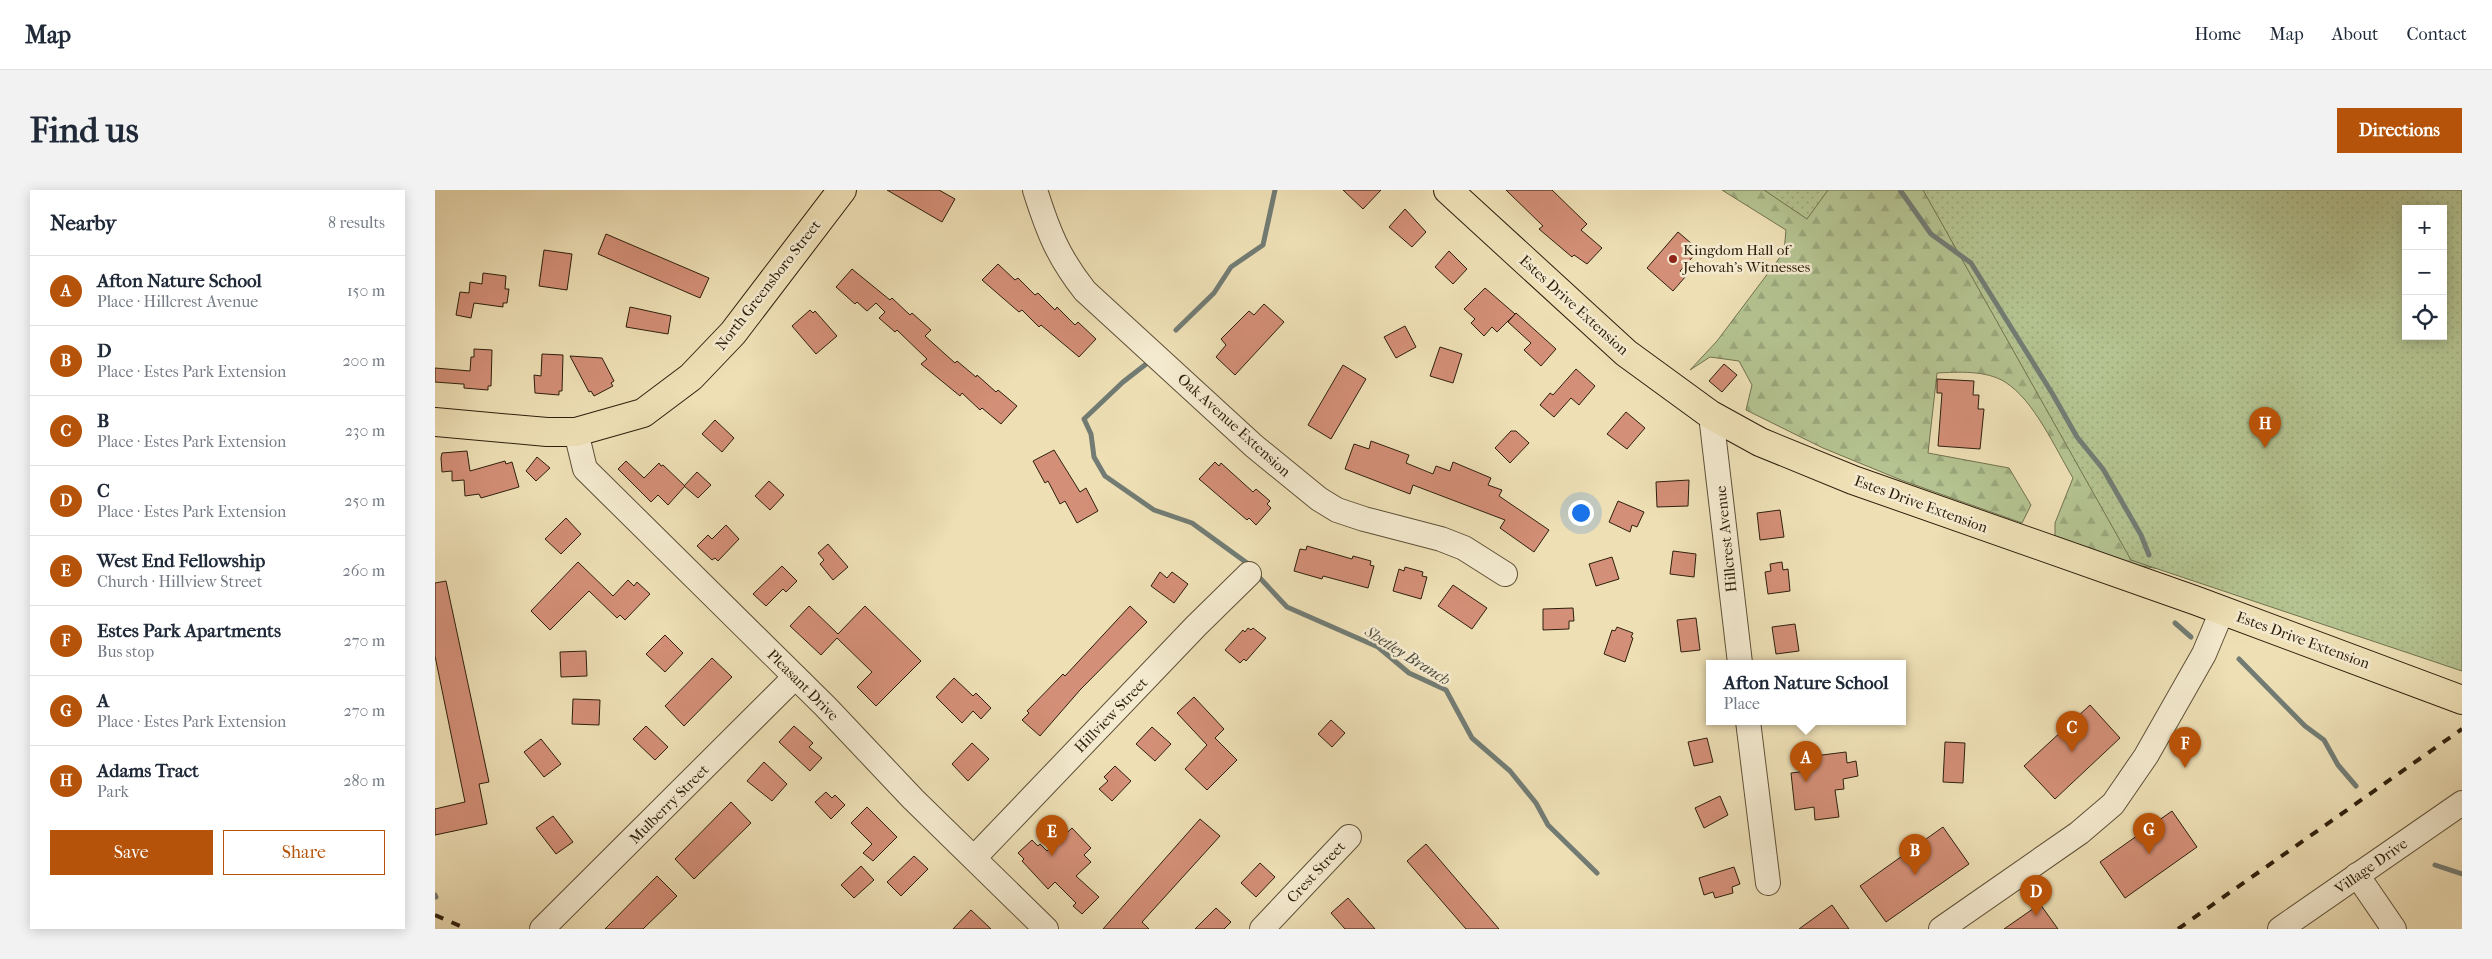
<!DOCTYPE html>
<meta charset="utf-8">
<style>
body{margin:0;font-family:"IM FELL French Canon",serif;background:#f2f2f3;color:#1f2937}
.controls{position:absolute;right:15px;top:15px;display:grid;overflow:hidden;border-radius:0px;box-shadow:0 2px 12px #0003}
.controls button{width:45px;height:45px;display:grid;place-items:center;padding:0;border:0;border-bottom:1px solid #e0e1e3;background:#fff;color:#1f2937;font:25px sans-serif}
.you{position:absolute;left:1145px;top:322px;width:18px;height:18px;margin:-12px;border:4px solid #fff;border-radius:50%;background:#1a73e8;box-shadow:0 0 0 8px #1a73e833}
.badge{display:grid;place-items:center;width:32px;height:32px;border-radius:50%;background:#b45309;color:#fff;font-size:16px;font-weight:700}
.pin{position:absolute;translate:-50% -41px;filter:drop-shadow(0 1px 2px #0008)}
.pin::after{content:'';position:absolute;top:26px;width:18px;height:15px;background:inherit;clip-path:polygon(0 0,100% 0,50% 100%)}
.popup{position:absolute;left:1271px;top:470px;width:200px;height:65px;box-sizing:border-box;display:grid;place-content:center;border-radius:0px;background:#fff;filter:drop-shadow(0 1px 4px #0005);font-size:16px;white-space:nowrap;color:#747a83}
.popup b{font-size:19px;color:#1f2937}
.popup::after{content:'';position:absolute;left:50%;top:100%;margin-left:-10px;border:10px solid transparent;border-top-color:#fff}
.list{margin:0;padding:0;list-style:none}
h2{display:flex;justify-content:space-between;align-items:center;height:65px;margin:0;padding:0 20px;font-size:21px}
h2 small{font-size:16px;font-weight:400;color:#747a83}
.list li{display:grid;grid-template-columns:32px 1fr auto;gap:15px;align-items:center;box-sizing:border-box;height:70px;padding:0 20px;border-top:1px solid #e0e1e3}
.list b{display:block;font-size:19px;white-space:nowrap}
.list p{margin:0;font-size:16px;white-space:nowrap;color:#747a83}
.list em{font-size:16px;font-style:normal;color:#747a83}
.actions{display:flex;gap:10px;padding:15px 20px}
.actions a{flex:1;padding:11px 0;border:1px solid #b45309;border-radius:0px;text-align:center;font-size:18px;color:#b45309}
.actions .main{background:#b45309;color:#fff}
.icon{flex:none;width:28px;height:28px;fill:none;stroke:currentColor;stroke-width:2;stroke-linecap:round;stroke-linejoin:round}
.map{position:relative;flex:none;width:2027px;height:739px;overflow:hidden;border-radius:0px}
header{display:flex;align-items:center;gap:30px;box-sizing:border-box;height:70px;padding:0 25px;background:#fff;border-bottom:1px solid #e0e1e3}
header strong{font-size:24px}
nav{display:flex;gap:28px;margin-inline-start:auto;font-size:18px}
.intro{display:flex;align-items:center;justify-content:space-between;box-sizing:border-box;height:120px;padding:0 30px}
h1{margin:0;font-size:35px}
.button{padding:12px 22px;border-radius:0px;background:#b45309;color:#fff;font-size:18px;font-weight:700}
main{display:flex;gap:30px;padding:0 30px}
aside{flex:1;background:#fff;border-radius:0px;box-shadow:0 2px 12px #0003}
.map>svg:first-child{display:block}
.forest{fill:url(#forest-firs);stroke:#71724f;fill-rule:evenodd}
.park{fill:url(#park-dots);stroke:#71724f;fill-rule:evenodd}
.lines{fill:none;stroke-linecap:round;stroke-linejoin:round}
.stream{stroke:#727c74;stroke-width:5}
.building{fill:#d38f77;stroke:#2e200d}
.minor-casing{stroke:#5e5037;stroke-width:26}
.major-casing{stroke:#2e200d;stroke-width:30}
.minor{stroke:#f4eacf;stroke-width:24}
.major{stroke:#eedfb5;stroke-width:28}
.rail{stroke:#2e200d;stroke-width:4;stroke-dasharray:9 9;stroke-linecap:butt}
.poi-dot{fill:#8f2418;stroke:#f4eacf;stroke-width:2}
.labels{text-anchor:middle;stroke-width:5;stroke-linejoin:round;paint-order:stroke}
.poi-label{font-size:15px;fill:#2e200d;stroke:#f4eacf;text-anchor:start}
.street-label{font-size:15px;fill:#2e200d;stroke:#f4eacf}
.water-label{font-size:16px;font-style:italic;fill:#504e41;stroke:#f4eacf}
</style>
<header>
<strong>Map</strong>
<nav><a>Home</a><a>Map</a><a>About</a><a>Contact</a></nav>
</header>
<div class="intro"><h1>Find us</h1><a class="button">Directions</a></div>
<main>
<aside>
<h2>Nearby<small>8 results</small></h2>
<ul class="list">
<li><span class="badge">A</span><div><b>Afton Nature School</b><p>Place · Hillcrest Avenue</p></div><em>150 m</em></li>
<li><span class="badge">B</span><div><b>D</b><p>Place · Estes Park Extension</p></div><em>200 m</em></li>
<li><span class="badge">C</span><div><b>B</b><p>Place · Estes Park Extension</p></div><em>230 m</em></li>
<li><span class="badge">D</span><div><b>C</b><p>Place · Estes Park Extension</p></div><em>250 m</em></li>
<li><span class="badge">E</span><div><b>West End Fellowship</b><p>Church · Hillview Street</p></div><em>260 m</em></li>
<li><span class="badge">F</span><div><b>Estes Park Apartments</b><p>Bus stop</p></div><em>270 m</em></li>
<li><span class="badge">G</span><div><b>A</b><p>Place · Estes Park Extension</p></div><em>270 m</em></li>
<li><span class="badge">H</span><div><b>Adams Tract</b><p>Park</p></div><em>280 m</em></li>
</ul>
<div class="actions"><a class="main">Save</a><a>Share</a></div>
</aside>
<div class="map">
<svg width="2027" height="739" viewBox="0 0 2027 739">
<defs>
<pattern id="forest-firs" width="22" height="20" patternUnits="userSpaceOnUse" patternTransform="scale(1.25)"><rect width="22" height="20" fill="#b4c391"/><path d="M5 1l3.5 6h-7zM16 11l3.5 6h-7z" fill="#9ba77c"/></pattern>
<pattern id="park-dots" width="8" height="8" patternUnits="userSpaceOnUse" patternTransform="scale(1.25)"><rect width="8" height="8" fill="#b4c391"/><path d="M2 2h.1M6 6h.1" fill="none" stroke="#9ba77c" stroke-width="1.8" stroke-linecap="round"/></pattern>
</defs>
<rect width="100%" height="100%" fill="#eedfb5"/>
<filter id="stains"><feTurbulence type="fractalNoise" baseFrequency=".004" numOctaves="4"/><feColorMatrix values="0 0 0 0 .2 0 0 0 0 .09 0 0 0 0 .02 0 0 0 .5 -.17"/></filter>
<radialGradient id="worn" r=".72"><stop offset=".6" stop-color="#630" stop-opacity="0"/><stop offset="1" stop-color="#630" stop-opacity=".3"/></radialGradient>
<!-- forest -->
<path class="forest" d="M1287,0H2027V477L1738,381L1700,375L1620,346V333L1638,288C1620,258 1599,210 1570,192C1551,180 1523,182 1502,183L1493,263L1574,278L1596,315L1587,333L1466,290L1388,258L1311,220L1317,195L1304,171L1275,167L1255,180L1282,151L1349,62L1351,40ZM1971,19H2008V146H1971Z"/>
<!-- park -->
<g class="park">
<polygon points="1329,0 1393,0 1372,29"/>
<path d="M1488,0H2027V481L1696,370ZM1971,19H2008V146H1971Z"/>
</g>
<g class="lines">
<!-- stream -->
<g class="stream">
<polyline points="1465,0 1496,44 1536,73 1617,203 1642,247 1668,279 1706,345 1714,365"/>
<polyline points="741,140 779,103 796,77 828,55 840,0"/>
<polyline points="715,171 688,192 649,229 656,244 659,267 670,286 719,320 757,333 812,373"/>
<polyline points="823,386 852,417 943,457 974,483 1011,500 1037,548 1075,581 1101,613 1113,635 1162,683"/>
<polyline points="1740,433 1756,447"/>
<polyline points="1804,469 1870,536 1889,550 1903,575 1921,596"/>
<polyline points="2000,675 2027,684"/>
<polyline points="0,705 1,707"/>
</g>
</g>
<!-- building -->
<g class="building">
<polygon points="452,0 504,0 520,9 507,32"/>
<polygon points="908,0 946,0 928,19"/>
<polygon points="1071,0 1117,0 1152,34 1146,40 1167,58 1152,74 1139,65 1137,67 1104,39 1108,36"/>
<polygon points="970,19 991,42 977,57 954,37"/>
<polygon points="1243,42 1264,60 1245,81 1251,86 1238,101 1212,78"/>
<polygon points="171,44 274,88 265,108 163,64"/>
<polygon points="109,60 137,64 132,100 104,96"/>
<polygon points="1014,61 1032,79 1018,94 1000,77"/>
<polygon points="563,74 580,90 583,88 600,105 603,103 620,120 622,117 640,135 643,132 661,149 644,167 606,135 604,137 587,120 584,122 547,90"/>
<polygon points="417,79 455,110 457,108 475,125 477,123 496,140 490,146 520,173 522,171 541,187 542,185 561,202 563,200 582,216 566,234 547,218 545,220 527,203 525,206 486,174 492,169 462,140 460,142 444,128 450,122 441,113 432,121 422,112 420,114 401,97"/>
<polygon points="48,83 71,86 70,99 74,99 72,113 68,113 68,117 39,113 36,128 21,125 25,102 34,103 35,92 47,94"/>
<polygon points="1050,98 1080,124 1062,142 1057,137 1049,146 1036,133 1040,129 1029,119"/>
<polygon points="829,114 849,132 800,185 781,167 791,155 786,149 814,121 819,125"/>
<polygon points="195,117 236,126 233,144 191,137"/>
<polygon points="375,120 378,123 380,121 402,146 381,164 357,136"/>
<polygon points="1081,123 1121,159 1106,176 1089,160 1096,153 1073,132"/>
<polygon points="970,136 981,157 961,168 949,147"/>
<polygon points="1005,157 1027,164 1018,193 995,186"/>
<polygon points="39,159 57,160 56,196 53,196 53,200 29,198 29,194 27,194 0,192 0,178 35,181 36,167 39,167"/>
<polygon points="107,164 128,165 127,201 124,201 124,205 100,203 99,185 106,186"/>
<polygon points="135,166 167,168 179,191 176,193 178,196 159,206 156,201 154,202"/>
<polygon points="1289,174 1302,185 1287,202 1274,191"/>
<polygon points="908,175 931,189 896,249 873,235"/>
<polygon points="1141,179 1160,196 1144,215 1136,208 1119,227 1105,215 1115,203 1118,205"/>
<polygon points="1502,189 1539,191 1538,205 1544,205 1543,219 1549,219 1545,259 1503,256 1507,203 1502,203"/>
<polygon points="1191,222 1210,238 1192,259 1172,244"/>
<polygon points="280,230 299,248 287,262 267,244"/>
<polygon points="1076,241 1081,241 1094,253 1075,273 1060,258"/>
<polygon points="936,251 974,265 971,273 998,284 1001,276 1015,281 1018,272 1056,288 1053,295 1067,300 1064,306 1114,340 1099,362 1065,338 1070,330 978,295 975,304 910,279 919,254 934,259"/>
<polygon points="619,260 645,302 651,298 663,321 642,333 630,311 625,314 613,291 610,293 598,271"/>
<polygon points="32,261 35,281 70,271 71,274 77,272 84,297 46,308 44,304 30,306 29,290 17,291 17,281 7,282 6,268 7,263"/>
<polygon points="102,267 115,278 101,291 91,281"/>
<polygon points="191,271 209,288 224,273 226,276 228,275 250,296 233,315 223,305 216,312 183,279"/>
<polygon points="780,272 784,276 786,273 818,302 821,299 835,311 832,314 836,318 821,335 814,328 812,330 764,289"/>
<polygon points="262,282 276,295 263,308 249,296"/>
<polygon points="1254,290 1253,316 1222,317 1221,292"/>
<polygon points="334,291 349,305 335,320 320,306"/>
<polygon points="1183,311 1209,322 1202,337 1197,335 1195,342 1174,332"/>
<polygon points="1345,320 1349,347 1325,350 1322,323"/>
<polygon points="131,328 146,344 126,364 110,349"/>
<polygon points="291,335 304,349 283,371 280,368 277,370 262,356 273,345 277,349"/>
<polygon points="393,354 413,377 398,390 385,374 389,370 383,363"/>
<polygon points="872,356 917,369 918,366 936,371 935,375 939,376 933,398 888,386 887,389 859,381 865,359 871,360"/>
<polygon points="1238,361 1261,364 1259,387 1235,384"/>
<polygon points="1177,367 1184,389 1161,396 1154,374"/>
<polygon points="143,372 178,406 193,390 199,396 202,392 215,404 190,430 185,425 182,428 154,401 115,440 96,421"/>
<polygon points="1347,372 1348,380 1353,379 1355,401 1333,404 1330,382 1336,381 1335,374"/>
<polygon points="347,376 362,391 351,402 348,399 331,416 318,404"/>
<polygon points="970,377 988,382 987,386 992,387 986,409 958,401 964,379 969,381"/>
<polygon points="725,382 732,388 737,382 753,394 739,413 716,396"/>
<polygon points="11,391 54,592 44,594 52,634 0,645 0,619 30,612 0,466 0,393"/>
<polygon points="1018,395 1052,418 1037,439 1003,416"/>
<polygon points="374,416 403,444 430,416 486,471 441,516 422,497 437,482 402,448 386,465 355,436"/>
<polygon points="695,416 712,432 645,500 605,546 587,530 594,523 592,521 628,484 630,486"/>
<polygon points="1138,418 1139,431 1134,431 1134,439 1108,440 1108,419"/>
<polygon points="1261,428 1265,460 1246,462 1242,430"/>
<polygon points="1360,434 1364,461 1341,464 1337,437"/>
<polygon points="1182,437 1198,443 1196,447 1198,448 1190,472 1169,464 1177,440 1180,441"/>
<polygon points="813,438 816,440 818,438 831,448 811,471 809,469 805,473 790,460 808,440 810,442"/>
<polygon points="230,445 248,463 230,482 211,464"/>
<polygon points="151,461 152,486 126,487 125,462"/>
<polygon points="277,468 297,487 249,536 230,516"/>
<polygon points="519,488 538,506 541,503 556,518 546,529 538,521 527,533 501,507"/>
<polygon points="759,507 789,539 780,548 802,570 772,600 750,579 772,555 742,523"/>
<polygon points="138,509 165,510 164,535 137,534"/>
<polygon points="1655,515 1685,548 1620,609 1589,576"/>
<polygon points="896,530 910,543 897,557 883,544"/>
<polygon points="211,536 233,557 220,570 198,549"/>
<polygon points="359,536 378,553 374,557 387,568 375,581 344,552"/>
<polygon points="717,537 736,554 720,571 701,554"/>
<polygon points="1272,548 1278,572 1259,576 1253,552"/>
<polygon points="106,549 126,574 109,587 89,562"/>
<polygon points="1510,552 1530,553 1528,593 1508,592"/>
<polygon points="537,553 554,569 533,591 517,574"/>
<polygon points="1411,562 1412,573 1421,571 1423,586 1408,589 1409,599 1400,600 1404,627 1380,630 1379,617 1360,620 1356,583 1372,581 1371,567"/>
<polygon points="329,572 352,594 337,611 312,591"/>
<polygon points="680,576 696,591 677,611 664,599 673,591 669,587"/>
<polygon points="391,602 397,608 400,605 410,615 396,629 380,612"/>
<polygon points="1285,606 1293,625 1269,638 1260,618"/>
<polygon points="296,612 316,633 259,689 240,669"/>
<polygon points="432,617 462,647 438,671 428,663 437,654 416,633"/>
<polygon points="1737,621 1762,657 1690,708 1665,672"/>
<polygon points="118,626 138,652 121,664 101,638"/>
<polygon points="765,629 785,646 707,732 714,739 668,739"/>
<polygon points="1508,637 1534,674 1451,732 1425,696"/>
<polygon points="637,638 656,658 649,665 656,672 641,686 664,707 647,724 638,716 641,713 620,692 613,699 587,671 589,669 583,663 597,650 603,656 605,654 612,661"/>
<polygon points="991,654 1064,739 1031,739 972,671"/>
<polygon points="479,666 493,679 466,706 452,692"/>
<polygon points="825,673 840,687 821,707 806,693"/>
<polygon points="426,676 439,690 419,708 406,695"/>
<polygon points="1299,677 1305,694 1297,697 1298,703 1280,708 1278,702 1269,705 1264,688"/>
<polygon points="222,686 242,706 208,739 170,739"/>
<polygon points="913,708 940,739 910,739 896,723"/>
<polygon points="1605,714 1623,739 1569,739"/>
<polygon points="1397,715 1414,739 1364,739"/>
<polygon points="781,718 796,732 789,739 760,739"/>
<polygon points="536,720 556,739 518,739"/>
</g>
<g class="lines">
<!-- minor casing -->
<g class="minor-casing">
<g id="minor">
<path d="M600,0C613,41 623,67 650,101L819,256L884,309L902,320L929,329L1006,349L1029,358L1070,384"/>
<polyline points="1276,225 1305,473"/>
<polyline points="141,242 150,279 391,517 478,609 611,739"/>
<polyline points="1313,531 1333,693"/>
<polyline points="539,668 761,436 814,384"/>
<polyline points="1922,685 1959,739"/>
<polyline points="107,739 360,487"/>
<polyline points="827,739 914,647"/>
<polyline points="1506,739 1644,643 1678,614 1711,566 1769,464 1787,421"/>
<polyline points="1845,739 2027,613"/>
</g>
</g>
<!-- major casing -->
<g class="major-casing">
<g id="major">
<polyline points="1013,0 1191,163 1276,225 1325,252 1418,290 1762,411 2027,510"/>
<polyline points="0,232 112,242 141,242 208,223 256,187 298,143 407,0"/>
</g>
</g>
<!-- minor -->
<use href="#minor" class="minor"/>
<!-- major -->
<use href="#major" class="major"/>
<!-- rail -->
<g class="rail">
<polyline points="0,725 32,739"/>
<polyline points="1743,739 2027,539"/>
</g>
</g>
<!-- markers -->
<circle class="poi-dot" cx="1238" cy="69" r="5"/>
<g class="labels">
<!-- poi labels -->
<g class="poi-label">
<text x="1248" y="65">Kingdom Hall of<tspan x="1248" dy="17">Jehovah’s Witnesses</tspan></text>
</g>
<!-- street labels -->
<g class="street-label">
<text transform="translate(333 95) rotate(-52)" y="5">North Greensboro Street</text>
<text transform="translate(1139 115) rotate(42)" y="5">Estes Drive Extension</text>
<text transform="translate(799 235) rotate(42)" y="5">Oak Avenue Extension</text>
<text transform="translate(1486 314) rotate(20)" y="5">Estes Drive Extension</text>
<text transform="translate(1291 349) rotate(-96)" y="5">Hillcrest Avenue</text>
<text transform="translate(1868 450) rotate(20)" y="5">Estes Drive Extension</text>
<text transform="translate(368 495) rotate(45)" y="5">Pleasant Drive</text>
<text transform="translate(676 525) rotate(-46)" y="5">Hillview Street</text>
<text transform="translate(234 614) rotate(-45)" y="5">Mulberry Street</text>
<text transform="translate(1936 676) rotate(-35)" y="5">Village Drive</text>
<text transform="translate(881 682) rotate(-47)" y="5">Crest Street</text>
</g>
<!-- water labels -->
<g class="water-label">
<text transform="translate(973 465) rotate(32)" y="6">Shetley Branch</text>
</g>
</g>
<rect width="100%" height="100%" filter="url(#stains)"/>
<rect width="100%" height="100%" fill="url(#worn)"/>
</svg>
<div class="controls">
<button>+</button>
<button>−</button>
<button><svg class="icon" aria-label="locate" viewBox="0 0 24 24"><circle cx="12" cy="12" r="6"/><path d="M12 2v4M12 18v4M2 12h4M18 12h4"/></svg></button>
</div>
<div class="you"></div>
<div class="pin badge" style="left:1371px;top:592px">A</div>
<div class="popup"><b>Afton Nature School</b>Place</div>
<div class="pin badge" style="left:1480px;top:685px">B</div>
<div class="pin badge" style="left:1637px;top:562px">C</div>
<div class="pin badge" style="left:1601px;top:726px">D</div>
<div class="pin badge" style="left:617px;top:666px">E</div>
<div class="pin badge" style="left:1750px;top:578px">F</div>
<div class="pin badge" style="left:1714px;top:664px">G</div>
<div class="pin badge" style="left:1830px;top:258px">H</div>
</div>
</main>
